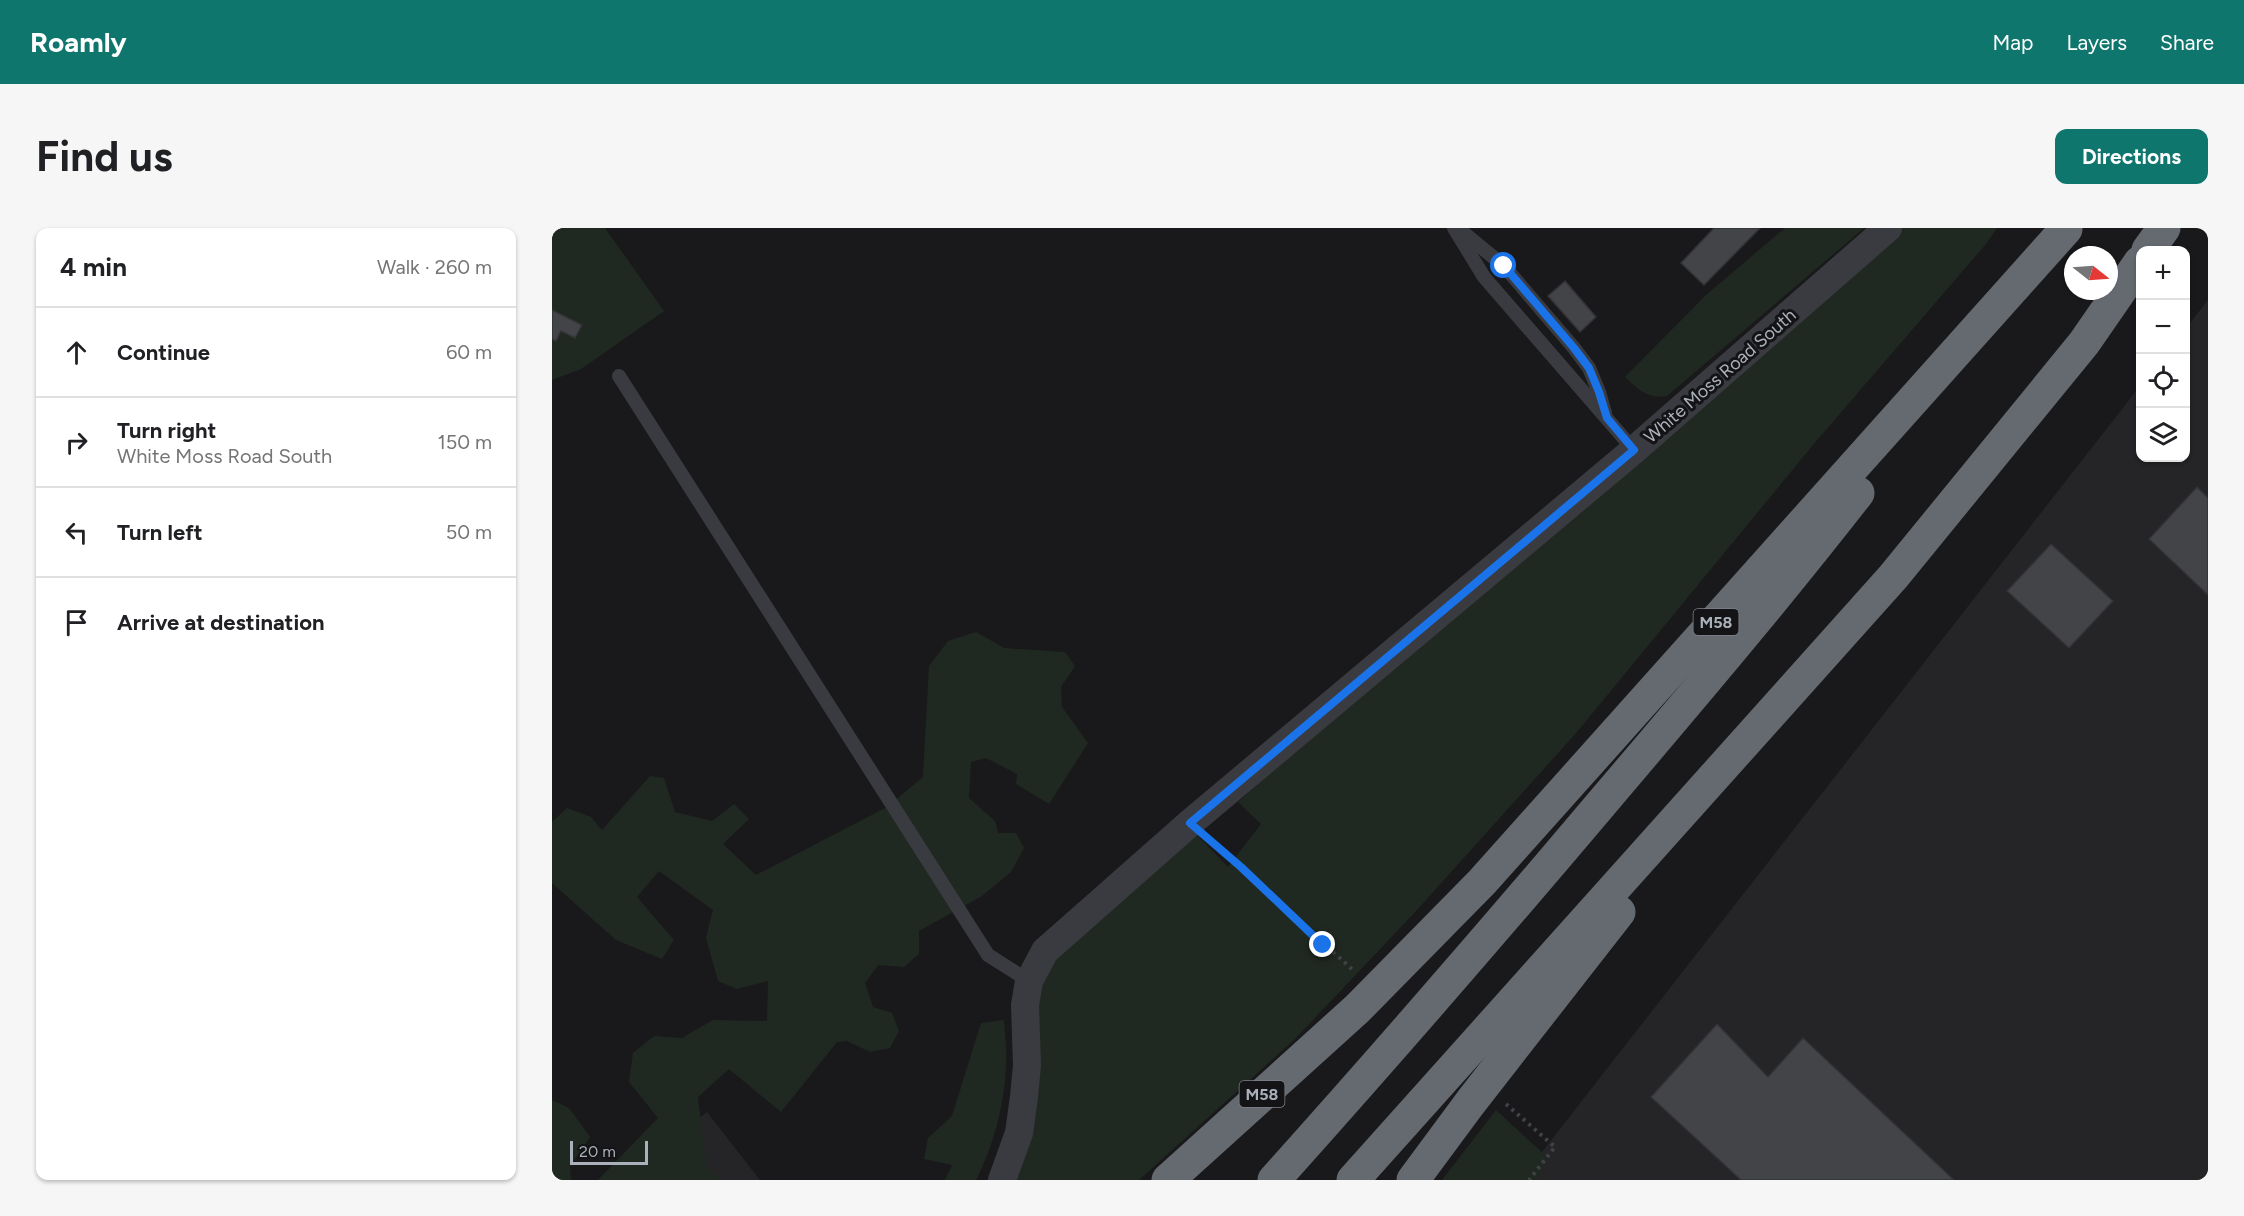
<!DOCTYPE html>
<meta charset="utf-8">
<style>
body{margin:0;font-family:Figtree,sans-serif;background:#f6f6f6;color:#202124}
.controls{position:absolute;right:18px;top:18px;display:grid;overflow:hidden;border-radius:12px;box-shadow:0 2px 4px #0004}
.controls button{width:54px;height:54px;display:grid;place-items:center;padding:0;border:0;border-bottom:2px solid #e0e0e0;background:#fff;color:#202124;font:30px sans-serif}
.compass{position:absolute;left:1512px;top:18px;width:54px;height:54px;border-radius:50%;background:#fff;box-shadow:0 2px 4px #0004;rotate:107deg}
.scale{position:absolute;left:18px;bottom:15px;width:78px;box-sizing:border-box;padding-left:6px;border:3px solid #abb1bb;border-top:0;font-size:16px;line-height:21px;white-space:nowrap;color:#abb1bb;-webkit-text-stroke:4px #141416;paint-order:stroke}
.stop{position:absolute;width:18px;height:18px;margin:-14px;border:4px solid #1a73e8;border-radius:50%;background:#fff}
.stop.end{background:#1a73e8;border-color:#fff;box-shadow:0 2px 6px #0008}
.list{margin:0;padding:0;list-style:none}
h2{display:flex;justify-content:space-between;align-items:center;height:78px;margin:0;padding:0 24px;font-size:26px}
h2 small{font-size:20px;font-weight:400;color:#757577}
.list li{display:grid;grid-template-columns:39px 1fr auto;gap:18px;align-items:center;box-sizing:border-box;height:90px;padding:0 24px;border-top:2px solid #e0e0e0}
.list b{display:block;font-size:22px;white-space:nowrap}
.list p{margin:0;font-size:20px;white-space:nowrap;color:#757577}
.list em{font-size:20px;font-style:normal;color:#757577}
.icon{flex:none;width:33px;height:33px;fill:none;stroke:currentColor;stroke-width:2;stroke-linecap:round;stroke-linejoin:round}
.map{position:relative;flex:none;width:1656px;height:952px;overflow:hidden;border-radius:12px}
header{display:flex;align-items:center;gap:36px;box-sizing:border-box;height:84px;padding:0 30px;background:#0f766e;color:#fff}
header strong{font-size:28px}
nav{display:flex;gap:33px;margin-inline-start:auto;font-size:21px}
.intro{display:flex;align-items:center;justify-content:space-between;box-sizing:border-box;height:144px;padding:0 36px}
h1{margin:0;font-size:42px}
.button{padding:15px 27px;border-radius:12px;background:#0f766e;color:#fff;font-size:21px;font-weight:700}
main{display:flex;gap:36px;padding:0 36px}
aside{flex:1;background:#fff;border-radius:12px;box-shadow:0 2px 4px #0004}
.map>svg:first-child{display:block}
.built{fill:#252528}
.green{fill:#202921}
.building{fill:#434448;stroke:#333337;stroke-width:1.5}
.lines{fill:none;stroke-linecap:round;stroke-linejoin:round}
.path{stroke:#3f4247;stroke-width:4;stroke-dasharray:3 4.5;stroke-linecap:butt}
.lane{stroke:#393b40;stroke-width:14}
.street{stroke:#393b40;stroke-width:28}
.highway{stroke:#656a71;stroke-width:33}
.route{stroke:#1a73e8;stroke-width:8}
.labels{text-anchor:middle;stroke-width:6;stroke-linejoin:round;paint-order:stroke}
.shield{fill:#141416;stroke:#7e828a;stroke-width:1.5}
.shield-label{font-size:16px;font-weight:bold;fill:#abb1bb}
.street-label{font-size:18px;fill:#abb1bb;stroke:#141416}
</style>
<header>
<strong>Roamly</strong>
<nav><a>Map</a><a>Layers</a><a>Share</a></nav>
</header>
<div class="intro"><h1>Find us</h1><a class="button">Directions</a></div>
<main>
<aside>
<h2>4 min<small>Walk · 260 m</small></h2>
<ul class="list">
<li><svg class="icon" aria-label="ahead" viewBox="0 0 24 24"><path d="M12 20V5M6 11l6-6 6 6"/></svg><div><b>Continue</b></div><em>60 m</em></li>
<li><svg class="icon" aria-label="right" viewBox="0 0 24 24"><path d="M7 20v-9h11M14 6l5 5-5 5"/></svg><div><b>Turn right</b><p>White Moss Road South</p></div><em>150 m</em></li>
<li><svg class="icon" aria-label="left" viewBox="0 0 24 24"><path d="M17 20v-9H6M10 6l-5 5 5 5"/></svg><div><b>Turn left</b></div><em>50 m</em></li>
<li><svg class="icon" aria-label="arrive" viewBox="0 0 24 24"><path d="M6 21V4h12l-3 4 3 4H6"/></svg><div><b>Arrive at destination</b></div></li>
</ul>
</aside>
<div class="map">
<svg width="1656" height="952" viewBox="0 0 1656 952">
<rect width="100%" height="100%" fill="#19191b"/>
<!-- built -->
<g class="built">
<polygon points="1656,72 1656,952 968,952 1588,158 1588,230 1634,230 1634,100"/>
<polygon points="155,884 208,952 67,952"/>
</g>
<!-- green -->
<g class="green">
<polygon points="0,0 53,0 112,83 29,141 0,152"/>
<path d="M1233,0H1312L1115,168C1095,171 1087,162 1073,149L1154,67Z"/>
<polygon points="1334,0 1445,0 1434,16 1261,217 1025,504 865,682 743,811 587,952 456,952 483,782 490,751 500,730 644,606 676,639 709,596 686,574"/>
<polygon points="424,404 452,420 513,424 523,438 509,459 510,479 536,515 497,576 464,556 465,546 434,530 419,534 417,570 443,593 446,605 464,605 472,620 459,644 430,668 367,703 367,726 352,739 326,737 313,755 321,779 340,785 347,803 338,820 318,824 295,813 285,814 229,884 177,841 146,869 154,937 167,952 46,952 106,890 77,854 81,825 102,808 130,810 161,792 215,793 216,753 185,761 166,753 154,710 161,682 107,643 85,669 122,712 110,731 64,712 0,655 0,594 15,580 39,589 50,602 98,548 112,550 123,584 160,593 182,576 197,591 171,616 204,647 335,579 371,549 377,438 396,413"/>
<path d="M452,792C453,807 455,823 454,839C452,878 442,916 424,952H393L400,937L372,931L376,910L400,888L429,795Z"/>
<polygon points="0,872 17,880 38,909 18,938 19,952 0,952"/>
<polygon points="944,882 996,930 984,952 890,952"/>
</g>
<!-- building -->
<g class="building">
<polygon points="1162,0 1208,0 1152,57 1129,35"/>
<polygon points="1013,53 1044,89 1028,104 996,68"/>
<polygon points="0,82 30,97 23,110 9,103 4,113 0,111"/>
<polygon points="1645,259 1656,270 1656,367 1597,311"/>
<polygon points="1499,316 1561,373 1517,420 1455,363"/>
<polygon points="1165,796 1216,849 1251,810 1402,952 1189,952 1099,869"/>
</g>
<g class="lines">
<!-- path -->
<g class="path">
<polyline points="659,613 802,743"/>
<polyline points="954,876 1003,919 977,952"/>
</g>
<!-- lane -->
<g class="lane">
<polyline points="902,0 932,49 1082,222"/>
<polyline points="907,1 952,38 1022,120 1037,140 1047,164 1053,185"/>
<polyline points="67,148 436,727 477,753"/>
</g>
<!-- street -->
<polyline class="street" points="450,952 467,905 472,869 475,837 473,777 477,753 493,723 638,595 1082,222 1336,0"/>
<!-- highway -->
<g class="highway">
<polyline points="1596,22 1612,0"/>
<polyline points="616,952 805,781 930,654 1514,1"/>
<path d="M722,952C835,826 946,698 1055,569C1140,469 1225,369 1306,265"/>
<polyline points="801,952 1341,349 1532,115 1588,34"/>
<polyline points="861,952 918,875 1067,684"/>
</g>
</g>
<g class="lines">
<!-- route -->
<polyline class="route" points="771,717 689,639 638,595 1082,222 1055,190 1047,164 1037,140 1022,120 952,38"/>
</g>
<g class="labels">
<!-- shield labels -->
<g class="shield">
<rect x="1141.5" y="381" width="45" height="26" rx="4.5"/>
<rect x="687.5" y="853" width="45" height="26" rx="4.5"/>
</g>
<g class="shield-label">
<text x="1164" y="400">M58</text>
<text x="710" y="872">M58</text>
</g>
<!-- street labels -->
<g class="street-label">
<text transform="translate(1168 148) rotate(-41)" y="6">White Moss Road South</text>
</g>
</g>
</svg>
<div class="controls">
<button>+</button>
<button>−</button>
<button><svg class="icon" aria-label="locate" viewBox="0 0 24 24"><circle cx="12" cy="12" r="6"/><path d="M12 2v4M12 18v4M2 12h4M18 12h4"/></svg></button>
<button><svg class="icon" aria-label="layers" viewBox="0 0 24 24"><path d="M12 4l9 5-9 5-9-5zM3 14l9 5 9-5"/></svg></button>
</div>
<svg class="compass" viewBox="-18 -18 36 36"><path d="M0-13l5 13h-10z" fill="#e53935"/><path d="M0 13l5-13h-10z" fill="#757577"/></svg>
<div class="scale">20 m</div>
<div class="stop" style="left:952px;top:38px"></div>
<div class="stop end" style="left:771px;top:717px"></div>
</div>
</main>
